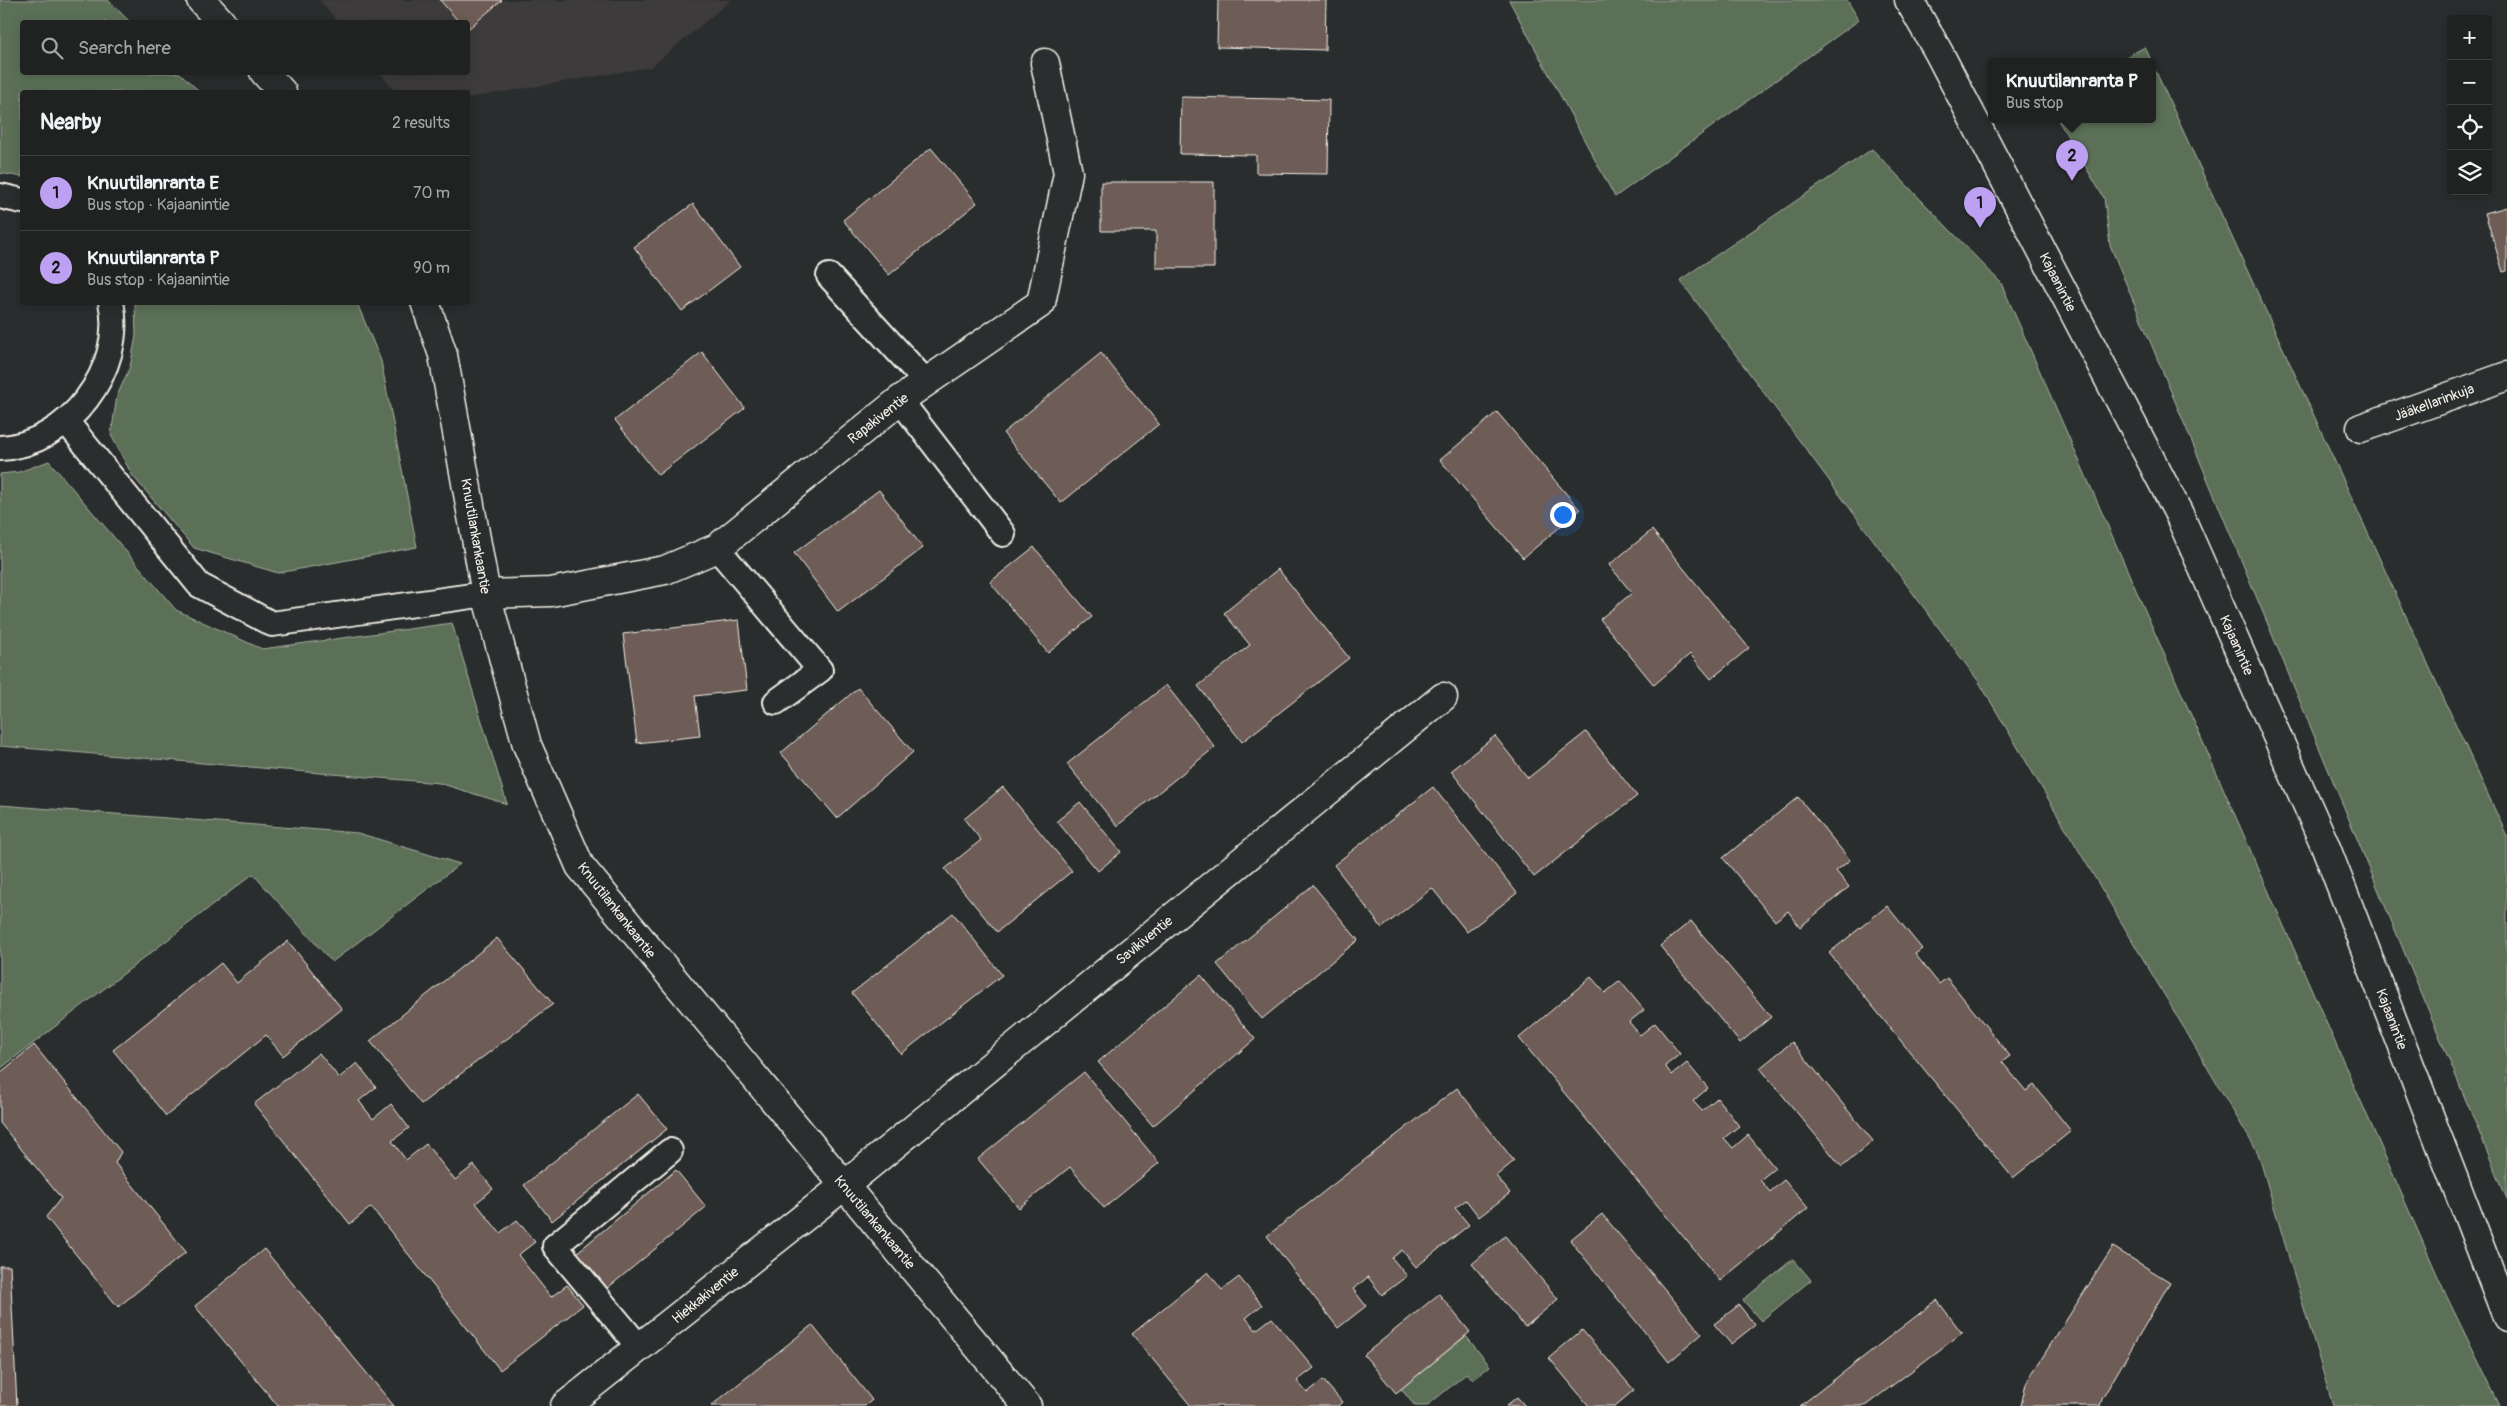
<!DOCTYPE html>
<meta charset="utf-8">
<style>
body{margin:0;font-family:Pangolin,sans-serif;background:#2d2f2f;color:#f1f3f6}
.controls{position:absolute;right:15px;top:15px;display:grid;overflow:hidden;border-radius:5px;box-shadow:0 2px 12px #0003}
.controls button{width:45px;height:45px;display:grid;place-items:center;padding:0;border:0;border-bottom:1px solid #3d3f40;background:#202222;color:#f1f3f6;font:25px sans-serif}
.you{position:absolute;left:1562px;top:514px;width:18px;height:18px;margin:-12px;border:4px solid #fff;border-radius:50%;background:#1a73e8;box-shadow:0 0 0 8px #1a73e833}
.badge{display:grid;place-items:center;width:32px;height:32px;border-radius:50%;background:#bca0f2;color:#111;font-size:16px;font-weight:700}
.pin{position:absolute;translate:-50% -41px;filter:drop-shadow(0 1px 2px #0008)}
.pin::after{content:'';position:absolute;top:26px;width:18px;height:15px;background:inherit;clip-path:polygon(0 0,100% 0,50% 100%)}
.popup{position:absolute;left:1988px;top:58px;width:168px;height:65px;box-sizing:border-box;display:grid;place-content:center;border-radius:5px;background:#202222;filter:drop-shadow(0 1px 4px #0005);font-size:16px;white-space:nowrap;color:#a2a4a5}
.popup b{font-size:19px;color:#f1f3f6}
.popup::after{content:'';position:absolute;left:50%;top:100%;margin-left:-10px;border:10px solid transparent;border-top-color:#202222}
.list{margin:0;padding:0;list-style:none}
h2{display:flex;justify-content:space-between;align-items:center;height:65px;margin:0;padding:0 20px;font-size:21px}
h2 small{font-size:16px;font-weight:400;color:#a2a4a5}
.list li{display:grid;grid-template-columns:32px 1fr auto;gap:15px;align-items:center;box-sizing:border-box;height:75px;padding:0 20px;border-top:1px solid #3d3f40}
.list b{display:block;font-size:19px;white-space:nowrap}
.list p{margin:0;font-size:16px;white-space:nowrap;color:#a2a4a5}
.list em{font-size:16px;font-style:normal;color:#a2a4a5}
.icon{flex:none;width:28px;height:28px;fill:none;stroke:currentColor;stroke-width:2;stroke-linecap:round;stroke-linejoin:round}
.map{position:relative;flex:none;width:2507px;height:1406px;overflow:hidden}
.search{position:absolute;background:#202222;box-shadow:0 2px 12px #0003;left:20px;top:20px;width:450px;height:55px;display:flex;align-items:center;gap:12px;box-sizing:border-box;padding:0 18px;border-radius:5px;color:#a2a4a5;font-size:19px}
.panel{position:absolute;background:#202222;box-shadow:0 2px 12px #0003;left:20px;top:90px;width:450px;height:215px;border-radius:5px}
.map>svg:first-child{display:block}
.built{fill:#3e3b3a}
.green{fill:#5c6f59;stroke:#a8b0a0}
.building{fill:#6e5c56;stroke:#f4f1e8}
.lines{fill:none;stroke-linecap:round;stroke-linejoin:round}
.service-casing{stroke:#f4f1e8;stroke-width:28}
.minor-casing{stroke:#f4f1e8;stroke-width:31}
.tertiary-casing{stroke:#f4f1e8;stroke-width:31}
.secondary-casing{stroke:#f4f1e8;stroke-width:31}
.service{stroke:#2a2d2e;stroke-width:24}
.minor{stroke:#2a2d2e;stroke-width:28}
.tertiary{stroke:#2a2d2e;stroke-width:28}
.secondary{stroke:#2a2d2e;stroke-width:28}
.labels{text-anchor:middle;stroke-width:4.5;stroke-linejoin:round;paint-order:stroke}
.street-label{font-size:14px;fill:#f4f1e8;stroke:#2a2d2e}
</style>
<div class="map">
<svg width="2507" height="1406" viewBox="0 0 2507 1406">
<rect width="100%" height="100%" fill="#2a2d2e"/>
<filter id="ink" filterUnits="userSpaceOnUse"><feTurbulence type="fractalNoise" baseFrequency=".02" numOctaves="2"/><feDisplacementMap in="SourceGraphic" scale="10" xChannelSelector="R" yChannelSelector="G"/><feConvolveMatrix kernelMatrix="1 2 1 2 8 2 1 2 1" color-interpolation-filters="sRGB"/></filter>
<g filter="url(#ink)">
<!-- built -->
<polygon class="built" points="319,0 731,0 651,67 468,98 468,92 396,92 380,73 468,72 468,22 338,22"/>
<!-- green -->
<g class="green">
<polygon points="0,0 108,0 130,22 22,22 22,72 180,73 200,92 22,92 22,177 0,173"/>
<polygon points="1509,0 1847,0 1859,20 1615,197"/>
<polygon points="2145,47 2152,62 2116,62"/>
<polygon points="2152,63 2507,836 2507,1199 2110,245 2104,198 2058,120 2152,120"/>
<polygon points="1872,149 2001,283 2447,1297 2500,1406 2333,1406 2258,1153 1979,682 1680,280"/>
<polygon points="135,303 357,303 381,361 417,547 278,573 194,548 132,475 111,435 117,396 130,367 136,336"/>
<polygon points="49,461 176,610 262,649 452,623 507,804 439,783 0,746 0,474 19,472"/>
<polygon points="0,805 358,833 460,864 332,962 253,874 0,1069"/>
<polygon points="1793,1259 1811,1280 1761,1321 1743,1300"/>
<polygon points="1466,1336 1490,1366 1473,1380 1467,1373 1427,1406 1415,1406 1401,1389"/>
</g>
<!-- building -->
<g class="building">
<polygon points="440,0 502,0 468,29 468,22 459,22"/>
<polygon points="1218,0 1326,0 1325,50 1217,47"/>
<polygon points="1181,97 1329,100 1328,174 1256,173 1256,155 1180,154"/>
<polygon points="931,148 977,203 889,275 843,220"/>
<polygon points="1101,182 1214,182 1214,268 1156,268 1156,231 1101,231"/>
<polygon points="693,204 740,267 682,311 634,247"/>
<polygon points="2507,207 2507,271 2503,272 2485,213"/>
<polygon points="702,352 745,408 658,475 615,420"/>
<polygon points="1101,353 1159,424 1061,503 1003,433"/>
<polygon points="1497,412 1580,510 1523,558 1440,460"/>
<polygon points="879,490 923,548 838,612 794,553"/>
<polygon points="1652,530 1749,648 1711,679 1690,654 1654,685 1600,619 1632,593 1609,565"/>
<polygon points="1034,547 1092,617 1048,653 990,582"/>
<polygon points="1278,569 1349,658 1242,742 1198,686 1250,645 1224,613"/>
<polygon points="739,620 747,690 695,696 700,736 637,743 623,634"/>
<polygon points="1166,685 1215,747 1117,826 1067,764"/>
<polygon points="858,688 913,752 837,818 781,753"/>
<polygon points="1586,732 1637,796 1534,877 1451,771 1495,736 1528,778"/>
<polygon points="1003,787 1072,871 997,932 945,869 981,840 964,819"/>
<polygon points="1433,787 1517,893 1467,932 1432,888 1382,928 1334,865"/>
<polygon points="1798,797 1850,860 1836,871 1849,887 1800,927 1788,911 1775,921 1723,858"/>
<polygon points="1080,802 1121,852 1098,871 1057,821"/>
<polygon points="1313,885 1358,940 1262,1019 1217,964"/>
<polygon points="1887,906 1922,949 1915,954 1939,984 1947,978 2010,1056 2002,1062 2026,1091 2034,1085 2071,1131 2013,1178 1829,953"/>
<polygon points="953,913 1002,975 901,1054 852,993"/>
<polygon points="1691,921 1771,1017 1740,1043 1660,946"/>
<polygon points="497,938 553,1004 421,1104 370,1041"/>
<polygon points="288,941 342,1009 283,1056 266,1035 166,1116 113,1050 221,963 237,983"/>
<polygon points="1201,975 1255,1039 1153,1126 1098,1062"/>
<polygon points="1591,977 1605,993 1620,981 1644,1010 1629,1022 1640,1035 1655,1023 1680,1054 1665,1066 1672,1075 1687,1063 1708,1088 1693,1101 1702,1111 1717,1098 1739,1126 1724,1138 1733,1148 1748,1135 1775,1168 1760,1180 1770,1192 1784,1180 1808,1208 1720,1281 1519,1038"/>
<polygon points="1792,1042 1873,1141 1842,1167 1760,1068"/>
<polygon points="34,1045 121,1152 115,1163 186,1252 118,1307 46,1217 61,1198 0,1123 0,1073"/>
<polygon points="319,1053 339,1078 357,1063 376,1087 359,1101 373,1119 391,1104 409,1128 392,1141 406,1160 426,1144 455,1180 474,1165 493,1189 476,1203 500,1233 517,1220 535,1242 518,1255 551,1297 567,1285 583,1305 500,1370 371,1207 350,1224 254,1104"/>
<polygon points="1084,1072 1159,1163 1104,1208 1070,1167 1019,1208 978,1159"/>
<polygon points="1457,1088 1514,1161 1496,1176 1510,1193 1479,1217 1466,1200 1455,1208 1469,1225 1416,1267 1402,1250 1392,1258 1407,1276 1382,1295 1368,1277 1353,1289 1366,1306 1338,1328 1267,1236"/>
<polygon points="638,1094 667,1129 552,1221 524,1185"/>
<polygon points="676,1170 706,1207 604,1291 574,1255"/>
<polygon points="1602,1214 1702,1334 1669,1362 1570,1240"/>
<polygon points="1505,1236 1558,1299 1525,1327 1472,1264"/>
<polygon points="2113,1247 2170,1282 2102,1399 2100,1406 2021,1406 2026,1383"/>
<polygon points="264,1249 394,1406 278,1406 195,1306"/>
<polygon points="0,1266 10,1266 17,1406 0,1406"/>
<polygon points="1208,1272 1222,1290 1239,1277 1262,1305 1246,1318 1256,1330 1272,1318 1314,1368 1297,1381 1307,1393 1323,1380 1342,1402 1338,1406 1191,1406 1132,1334"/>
<polygon points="1439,1294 1470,1332 1396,1393 1364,1355"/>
<polygon points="1937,1300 1962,1333 1865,1406 1800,1406"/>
<polygon points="1739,1305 1755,1325 1731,1344 1714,1324"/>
<polygon points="812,1325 872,1400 865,1406 711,1406"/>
<polygon points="1582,1330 1634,1390 1615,1406 1589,1406 1549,1358"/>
<polygon points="1517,1397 1525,1406 1506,1406"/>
</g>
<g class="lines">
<!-- service casing -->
<g class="service-casing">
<g id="service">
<polyline points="0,196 22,201"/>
<polyline points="829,276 926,382"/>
<polyline points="900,400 1003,534"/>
<polyline points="66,421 199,585 272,624 486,594"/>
<path d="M0,448C68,445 126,369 111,302"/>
<polyline points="717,548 820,670 776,702"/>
<polyline points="639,1347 555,1246 670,1151"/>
</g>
</g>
<!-- minor casing -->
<g class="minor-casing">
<g id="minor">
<polyline points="2361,428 2507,376"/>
<polyline points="486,594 551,592 665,570 717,548 900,400 1041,303 1068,173 1045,63"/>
<polyline points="565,1406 845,1185 1443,697"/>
</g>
</g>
<!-- tertiary casing -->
<g class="tertiary-casing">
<g id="tertiary">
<polyline points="201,0 221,22"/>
<polyline points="264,72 282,92"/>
<polyline points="425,302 443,355 486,594 527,745 580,866 1027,1406"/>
</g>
</g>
<!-- secondary casing -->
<g class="secondary-casing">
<polyline id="secondary" points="1909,0 1939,53 2179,514 2325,845 2507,1317"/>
</g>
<!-- service -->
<use href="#service" class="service"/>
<!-- minor -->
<use href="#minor" class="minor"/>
<!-- tertiary -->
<use href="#tertiary" class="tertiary"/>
<!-- secondary -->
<use href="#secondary" class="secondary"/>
</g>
</g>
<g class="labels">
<!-- street labels -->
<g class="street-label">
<text transform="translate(2058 282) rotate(63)" y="5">Kajaanintie</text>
<text transform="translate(2434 402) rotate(-20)" y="5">Jääkellarinkuja</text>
<text transform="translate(878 418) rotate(-38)" y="5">Rapakiventie</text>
<text transform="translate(476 536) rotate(80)" y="5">Knuutilankankaantie</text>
<text transform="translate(2237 645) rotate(66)" y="5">Kajaanintie</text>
<text transform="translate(617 910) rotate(52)" y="5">Knuutilankankaantie</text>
<text transform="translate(1144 940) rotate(-39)" y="5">Savikiventie</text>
<text transform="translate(2392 1019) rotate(69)" y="5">Kajaanintie</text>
<text transform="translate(875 1222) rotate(50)" y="5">Knuutilankankaantie</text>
<text transform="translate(705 1295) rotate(-39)" y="5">Hiekkakiventie</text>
</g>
</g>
</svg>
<div class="controls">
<button>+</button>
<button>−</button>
<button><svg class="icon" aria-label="locate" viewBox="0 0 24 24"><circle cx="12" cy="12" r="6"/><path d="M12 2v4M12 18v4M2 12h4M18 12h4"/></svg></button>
<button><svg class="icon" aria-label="layers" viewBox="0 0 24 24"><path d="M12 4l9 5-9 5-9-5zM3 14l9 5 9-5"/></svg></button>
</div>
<div class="you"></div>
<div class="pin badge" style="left:1980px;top:228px">1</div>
<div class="pin badge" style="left:2072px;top:181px">2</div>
<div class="popup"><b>Knuutilanranta P</b>Bus stop</div>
<div class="search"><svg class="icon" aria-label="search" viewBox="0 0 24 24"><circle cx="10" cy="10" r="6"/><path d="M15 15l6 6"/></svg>Search here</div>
<section class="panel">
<h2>Nearby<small>2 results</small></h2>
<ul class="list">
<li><span class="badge">1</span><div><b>Knuutilanranta E</b><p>Bus stop · Kajaanintie</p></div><em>70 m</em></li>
<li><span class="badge">2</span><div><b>Knuutilanranta P</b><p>Bus stop · Kajaanintie</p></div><em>90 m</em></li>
</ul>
</section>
</div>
